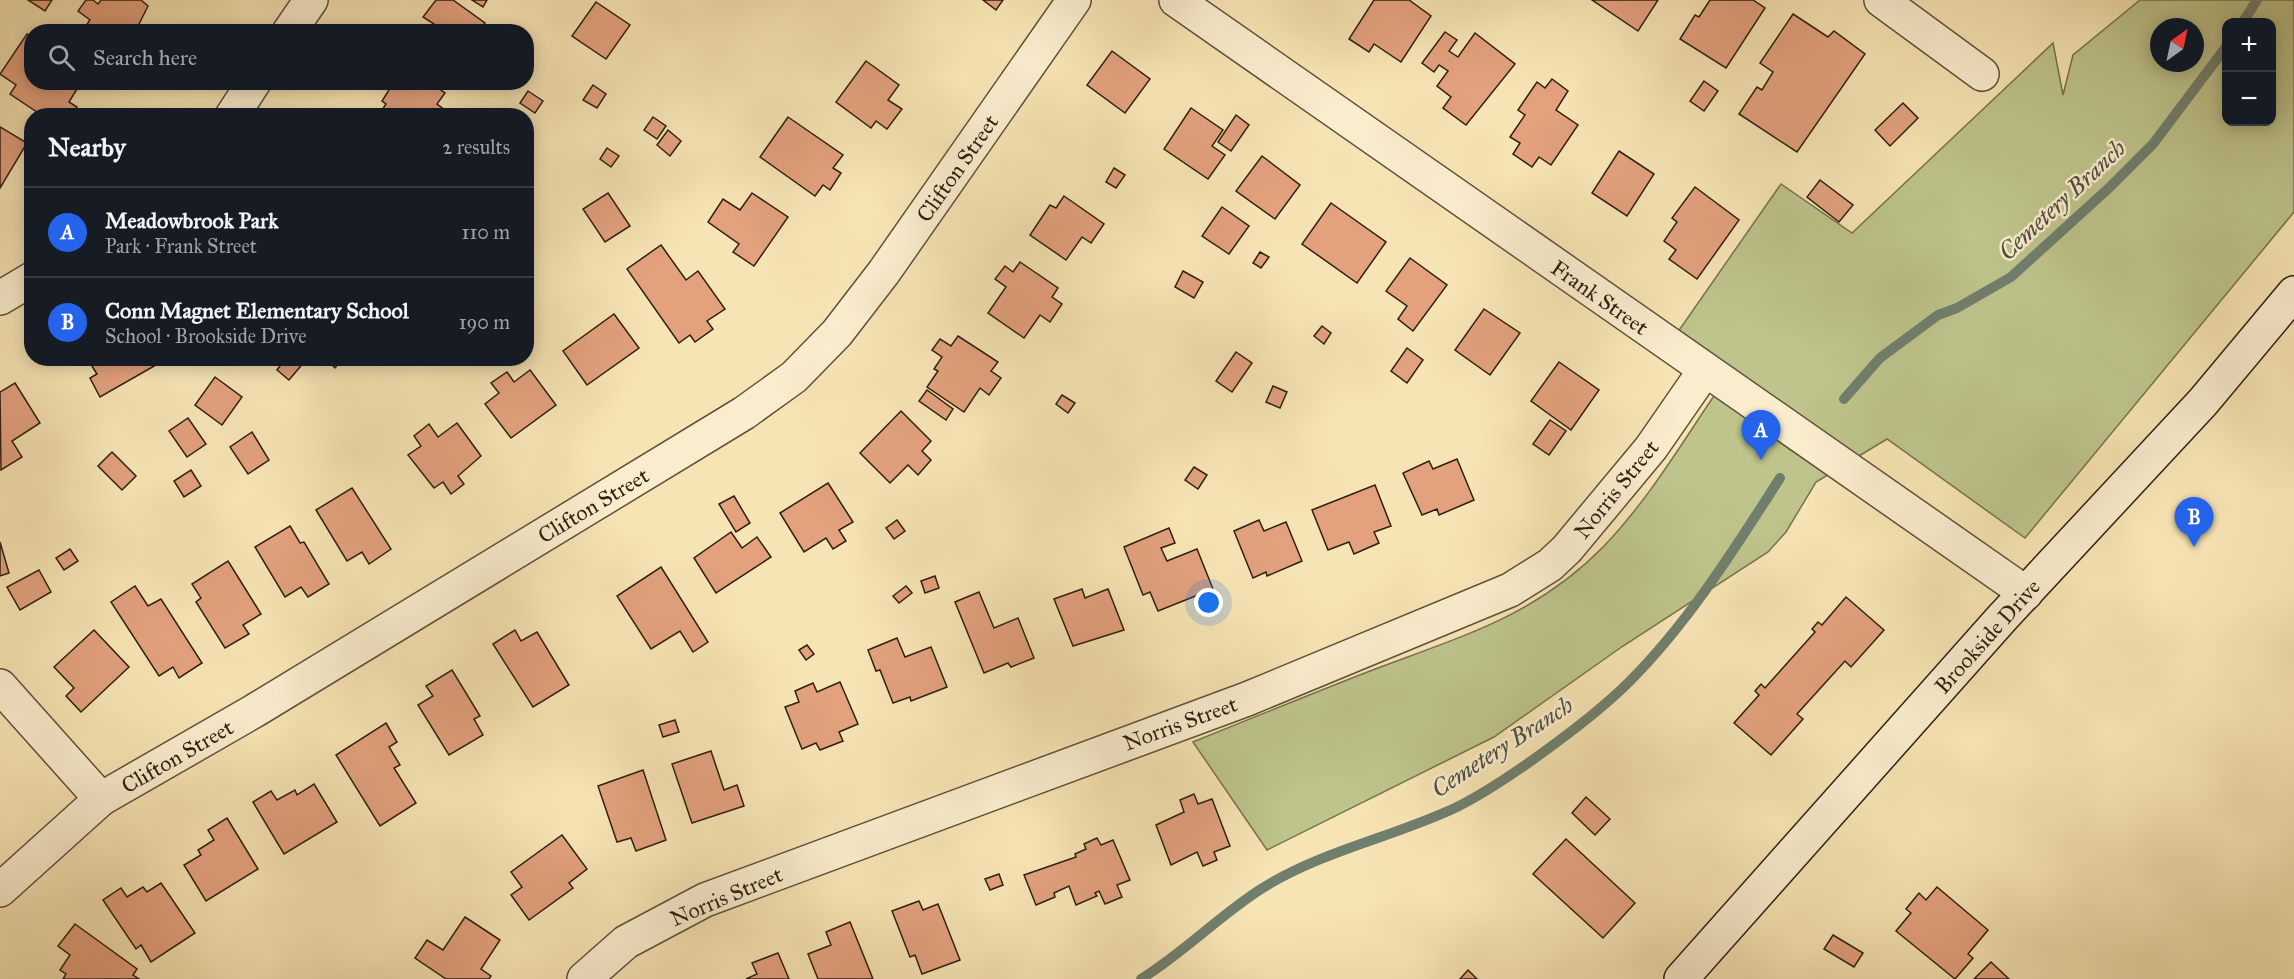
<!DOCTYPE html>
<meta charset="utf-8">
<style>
body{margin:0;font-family:"IM FELL Great Primer",serif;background:#242831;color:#f1f3f6}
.controls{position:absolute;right:18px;top:18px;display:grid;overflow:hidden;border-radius:12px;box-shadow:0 3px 15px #0003}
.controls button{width:54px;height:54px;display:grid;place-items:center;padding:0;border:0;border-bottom:2px solid #363941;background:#171b24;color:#f1f3f6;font:30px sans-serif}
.compass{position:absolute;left:2150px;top:18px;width:54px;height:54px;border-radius:50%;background:#171b24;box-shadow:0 3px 15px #0003;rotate:33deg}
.you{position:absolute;left:1209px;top:603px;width:21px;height:21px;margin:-15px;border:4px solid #fff;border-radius:50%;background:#1a73e8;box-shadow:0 0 0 9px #1a73e833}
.badge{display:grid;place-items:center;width:39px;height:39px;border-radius:50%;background:#2563eb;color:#fff;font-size:20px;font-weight:700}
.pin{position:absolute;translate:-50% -50px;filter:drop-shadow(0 2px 3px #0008)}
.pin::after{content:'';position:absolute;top:32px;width:21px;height:18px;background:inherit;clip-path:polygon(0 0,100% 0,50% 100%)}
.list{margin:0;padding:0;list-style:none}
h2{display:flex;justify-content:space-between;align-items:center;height:78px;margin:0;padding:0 24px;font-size:26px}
h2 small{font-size:20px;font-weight:400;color:#9ea1a6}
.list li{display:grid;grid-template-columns:39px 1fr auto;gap:18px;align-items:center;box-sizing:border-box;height:90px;padding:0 24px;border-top:2px solid #363941}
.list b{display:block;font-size:22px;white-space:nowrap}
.list p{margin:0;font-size:20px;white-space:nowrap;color:#9ea1a6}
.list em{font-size:20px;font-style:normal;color:#9ea1a6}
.icon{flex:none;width:33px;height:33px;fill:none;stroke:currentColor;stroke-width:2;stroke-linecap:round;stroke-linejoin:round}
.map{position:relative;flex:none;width:2294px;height:979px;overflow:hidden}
.search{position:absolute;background:#171b24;box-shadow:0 3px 15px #0003;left:24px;top:24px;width:510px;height:66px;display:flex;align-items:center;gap:15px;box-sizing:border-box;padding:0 21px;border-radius:24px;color:#9ea1a6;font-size:22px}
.panel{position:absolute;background:#171b24;box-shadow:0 3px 15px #0003;left:24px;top:108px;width:510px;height:258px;border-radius:24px}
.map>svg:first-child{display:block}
.green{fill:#bec48c;stroke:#76724e;stroke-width:1.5;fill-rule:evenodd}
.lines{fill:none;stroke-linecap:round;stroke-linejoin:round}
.stream{stroke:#707f6d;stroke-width:10}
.building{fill:#e3a17e;stroke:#2d1f11;stroke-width:1.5}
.street-casing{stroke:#60503a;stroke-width:36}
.secondary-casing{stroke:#2d1f11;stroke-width:36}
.street{stroke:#faedce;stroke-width:33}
.secondary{stroke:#faedce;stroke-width:33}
.labels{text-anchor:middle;stroke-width:5;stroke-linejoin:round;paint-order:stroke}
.street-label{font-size:22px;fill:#2d1f11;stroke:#faedce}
.water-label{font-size:24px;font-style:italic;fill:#4f4f3f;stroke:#faedce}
</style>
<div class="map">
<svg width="2294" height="979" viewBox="0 0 2294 979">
<rect width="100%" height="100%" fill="#f7e4b4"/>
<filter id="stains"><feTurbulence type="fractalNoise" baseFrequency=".00333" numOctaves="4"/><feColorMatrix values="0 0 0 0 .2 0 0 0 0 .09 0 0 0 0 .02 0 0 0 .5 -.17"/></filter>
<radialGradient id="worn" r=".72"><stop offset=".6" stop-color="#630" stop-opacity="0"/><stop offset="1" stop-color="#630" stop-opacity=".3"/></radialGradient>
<!-- green -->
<path class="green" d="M2140,0H2294V212L2025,538L1887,439L1816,482L1786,532L1768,552L1623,646L1494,737L1267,850L1193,742C1252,718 1311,694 1370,671C1459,637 1535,617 1604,546C1653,495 1688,432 1729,374L1675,336L1781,184L1852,233L2053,43L2063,95L2073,55ZM2226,22H2272V122H2226ZM2159,27H2195V63H2159Z"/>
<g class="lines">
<!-- stream -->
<g class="stream">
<polyline points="2243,22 2257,0"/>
<polyline points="1844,399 1880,358 1938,315 1957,308 2011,277 2110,187 2153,144 2226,47"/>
<path d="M1141,979C1183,953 1219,916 1261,889C1321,851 1394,837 1457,807C1485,793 1513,774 1538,756C1570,733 1602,709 1629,682C1689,622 1735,548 1780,478"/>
</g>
</g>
<!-- building -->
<g class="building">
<polygon points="28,0 52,0 45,11"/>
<polygon points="86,0 93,0 98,4 101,0 141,0 148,6 135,32 85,32 83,30 90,20 78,11"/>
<polygon points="436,0 453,0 485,23 479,32 429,32 434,24 423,17"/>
<polygon points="472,0 487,0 483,7"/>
<polygon points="983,0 1003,0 996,10"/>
<polygon points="1374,0 1409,0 1431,16 1401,62 1374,44 1369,52 1349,39"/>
<polygon points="1592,0 1658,0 1638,31"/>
<polygon points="1710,0 1753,0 1765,8 1726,68 1680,39 1695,15 1699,17"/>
<polygon points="596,2 630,25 606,59 572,36"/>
<polygon points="1793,14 1828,37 1834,31 1865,54 1797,152 1739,114 1757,87 1762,90 1773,72 1760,63"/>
<polygon points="1445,32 1457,40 1449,51 1458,57 1475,33 1515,64 1466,125 1443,108 1451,97 1437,86 1448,71 1439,65 1434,72 1422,63"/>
<polygon points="27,34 32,37 32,82 77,82 74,87 77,89 69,102 77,107 71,116 59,113 57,116 43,116 10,94 16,85 0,74"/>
<polygon points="1112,51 1150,79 1125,113 1087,85"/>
<polygon points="866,61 899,85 888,100 902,109 887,129 876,121 871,128 836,102"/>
<polygon points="1552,79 1568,91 1556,110 1578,125 1551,165 1539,157 1532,167 1513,154 1520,143 1510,137 1525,115 1518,110 1537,82 1545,88"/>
<polygon points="1704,81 1718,91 1704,111 1690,101"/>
<polygon points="394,82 430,82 445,93 437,104 445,110 441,116 378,116 386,104 382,101"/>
<polygon points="593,85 606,94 597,108 583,100"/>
<polygon points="528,91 543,101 535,113 520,103"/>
<polygon points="1903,103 1918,118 1890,146 1875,130"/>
<polygon points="1191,108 1223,130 1212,146 1225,155 1208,179 1164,149"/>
<polygon points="1236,115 1249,125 1231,151 1218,142"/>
<polygon points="653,117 666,126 657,139 644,130"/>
<polygon points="788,117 843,155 833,168 841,173 830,190 823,185 815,196 760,157"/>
<polygon points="0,127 27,143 0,188"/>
<polygon points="668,130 681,141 670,156 657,145"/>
<polygon points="607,148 619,156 611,167 600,159"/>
<polygon points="1619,151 1654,174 1627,216 1592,193"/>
<polygon points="1262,156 1300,185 1275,219 1236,191"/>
<polygon points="1114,168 1125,175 1116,188 1106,182"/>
<polygon points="1820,180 1853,205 1839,222 1807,197"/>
<polygon points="1695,187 1739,220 1697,279 1669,259 1676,250 1664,241 1677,222 1672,218"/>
<polygon points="608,193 630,226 605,242 583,209"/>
<polygon points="752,193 788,217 754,266 733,252 739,244 708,222 723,199 740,210"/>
<polygon points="1064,196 1104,224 1091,243 1082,237 1066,260 1030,235 1050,205 1056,208"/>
<polygon points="1331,203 1386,242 1357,283 1302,244"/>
<polygon points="1222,207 1249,226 1229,254 1202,236"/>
<polygon points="661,245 686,280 698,271 725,309 707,321 713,329 695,342 690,335 679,343 627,269"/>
<polygon points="1260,252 1269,257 1261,268 1253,263"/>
<polygon points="1410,258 1447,285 1413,331 1398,319 1407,306 1386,291"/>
<polygon points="1020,262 1058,288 1052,297 1062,304 1050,322 1040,315 1024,338 988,313 1006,287 995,279 1005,266 1013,272"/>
<polygon points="1183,271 1203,282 1194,298 1175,287"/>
<polygon points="1484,309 1520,333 1490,375 1455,350"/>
<polygon points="614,314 639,348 587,385 563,351"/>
<polygon points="1322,326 1331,333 1324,344 1314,336"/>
<polygon points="958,336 998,362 991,371 1001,378 989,395 980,388 964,412 927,387 938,371 934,369 942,357 932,350 940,339 951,346"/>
<polygon points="1407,348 1423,360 1407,383 1391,371"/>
<polygon points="1236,352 1252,363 1232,392 1216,381"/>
<polygon points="87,358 152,358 156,365 100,397 90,378 97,374"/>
<polygon points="286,358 305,361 289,380 277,370"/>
<polygon points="325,358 343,358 335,368"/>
<polygon points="1559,362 1599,390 1571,430 1531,401"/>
<polygon points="530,370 556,405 511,438 485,404 499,393 491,383 507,372 514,382"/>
<polygon points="215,377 242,397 222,425 195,405"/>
<polygon points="15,383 40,423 12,441 22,457 1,470 0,392"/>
<polygon points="1273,386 1287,392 1280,408 1266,402"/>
<polygon points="927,390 953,409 946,420 919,401"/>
<polygon points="1062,395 1075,403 1068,413 1056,404"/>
<polygon points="901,411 931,441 922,451 931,460 918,475 908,465 890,483 860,453"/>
<polygon points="188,418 206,444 187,457 169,431"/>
<polygon points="1550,420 1566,431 1549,455 1533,444"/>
<polygon points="457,423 481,456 458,476 464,484 451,494 443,482 434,488 408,455 421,446 414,436 429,424 438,437"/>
<polygon points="252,432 269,460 248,474 230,447"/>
<polygon points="112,452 136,476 122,490 98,466"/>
<polygon points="1457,459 1474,500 1439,515 1437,509 1422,515 1403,473 1429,461 1433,469"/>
<polygon points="1194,467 1207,475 1198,489 1185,480"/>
<polygon points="191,470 201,486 184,497 174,481"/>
<polygon points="828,483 853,522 839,530 846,541 833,549 826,538 804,552 780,513"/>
<polygon points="1375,485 1391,526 1374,532 1379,543 1354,554 1349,542 1328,550 1312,510"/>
<polygon points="352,488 391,549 369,564 362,552 347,561 316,510"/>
<polygon points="734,496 750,523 736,532 719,504"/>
<polygon points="897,520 905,531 894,539 886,528"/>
<polygon points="1259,520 1264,531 1286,522 1302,561 1267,576 1266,572 1253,578 1234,531"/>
<polygon points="290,526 300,543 304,542 329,584 308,597 301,587 285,597 255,547"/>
<polygon points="1169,528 1175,543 1161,548 1167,561 1197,549 1213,589 1158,611 1150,592 1143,595 1124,547"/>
<polygon points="731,532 742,548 757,537 771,557 716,593 694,558"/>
<polygon points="0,542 9,573 0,576"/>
<polygon points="70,549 78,561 64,570 56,558"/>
<polygon points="228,561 261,614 243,625 249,634 225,648 196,602 201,598 192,584"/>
<polygon points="661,567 708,642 693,652 680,631 651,649 617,596"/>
<polygon points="39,570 51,592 20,610 7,587"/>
<polygon points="935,576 939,588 925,593 921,581"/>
<polygon points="135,586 148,606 161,599 202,663 179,678 173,667 159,676 111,602"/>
<polygon points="906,586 912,593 899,603 893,596"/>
<polygon points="1082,589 1085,598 1108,589 1124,630 1073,646 1054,599"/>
<polygon points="979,592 994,628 1018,618 1034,658 1011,667 1008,663 984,673 955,602"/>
<polygon points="1846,597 1884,630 1851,667 1845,661 1797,714 1803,719 1771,755 1734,723 1759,695 1755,691 1761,684 1765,688 1815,632 1812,629 1818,622 1822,625"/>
<polygon points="94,630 129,667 81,712 66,696 74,688 54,667"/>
<polygon points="515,630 521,641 537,632 569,685 533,707 493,644"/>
<polygon points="897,638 905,657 931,647 947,687 911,701 910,697 893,703 880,670 876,671 868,650"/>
<polygon points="807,645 814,654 806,660 799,650"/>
<polygon points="452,670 480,716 474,719 483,735 449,755 418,705 433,696 426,686"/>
<polygon points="840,682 858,724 839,732 843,741 820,750 816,743 802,749 785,707 799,702 795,691 813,683 817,692"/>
<polygon points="675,720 679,732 663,737 659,725"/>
<polygon points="386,723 397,742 389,747 400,765 394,768 416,803 380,826 336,755"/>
<polygon points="711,751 724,790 737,785 744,806 692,823 672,764"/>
<polygon points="643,770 666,840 636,851 631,838 617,842 598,786"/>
<polygon points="314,784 337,822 284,854 253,802 271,791 277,800 295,790 297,795"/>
<polygon points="1194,794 1198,804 1212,799 1230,846 1214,852 1217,860 1203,866 1197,852 1171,865 1156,825 1184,812 1180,800"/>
<polygon points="1586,797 1610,819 1595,835 1572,813"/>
<polygon points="227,818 258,869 206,901 184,865 201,855 198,850 214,840 208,830"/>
<polygon points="562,835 587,869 569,883 573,888 529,920 511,895 522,887 511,872"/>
<polygon points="1097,838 1101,845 1113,840 1130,880 1117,885 1122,897 1105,904 1099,891 1095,893 1097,896 1076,905 1069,886 1054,893 1055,897 1036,905 1024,875 1076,857 1075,854 1086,849 1084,844"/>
<polygon points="1566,839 1635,903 1603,938 1533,874"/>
<polygon points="999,874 1003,885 990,890 985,879"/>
<polygon points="161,883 195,933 151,962 141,945 136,949 103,900 121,888 127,897 143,887 147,892"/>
<polygon points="1937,887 1988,930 1968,954 1973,958 1955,979 1896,931 1911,913 1906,909 1919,893 1926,900"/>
<polygon points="919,901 923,910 938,904 960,960 922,974 915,955 910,957 892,911"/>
<polygon points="465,917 500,940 481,969 491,976 489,979 446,979 415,958 427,940 443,950"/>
<polygon points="850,922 873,979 818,979 808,954 831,945 826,932"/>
<polygon points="75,924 137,969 133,975 139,979 63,979 66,974 60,970 70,955 58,946"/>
<polygon points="1833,935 1863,953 1854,967 1824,949"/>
<polygon points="778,953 789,979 746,979 757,974 752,963"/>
<polygon points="1991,962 2009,979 1974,979"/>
<polygon points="1468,970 1477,979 1460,979"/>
</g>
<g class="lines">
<!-- street casing -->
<g class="street-casing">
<g id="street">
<polyline points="1176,0 2026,593"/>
<polyline points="1881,0 1982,74"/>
<polyline points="289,32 311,0"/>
<polyline points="232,116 254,82"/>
<polyline points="0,298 32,279"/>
<polyline points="0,686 101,799"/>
<polyline points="0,890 101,799 254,711 744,413 794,377 837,333 884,272 1074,0"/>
<polyline points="584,979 626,942 705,900 1247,699 1510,590 1550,565 1567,549 1651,448 1705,370"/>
</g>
</g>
<!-- secondary casing -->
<g class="secondary-casing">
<polyline id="secondary" points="1681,979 2002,618 2203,402 2294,293"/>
</g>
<!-- street -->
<use href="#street" class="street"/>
<!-- secondary -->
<use href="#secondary" class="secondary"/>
</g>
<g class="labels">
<!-- street labels -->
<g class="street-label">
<text transform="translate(957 168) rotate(-55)" y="8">Clifton Street</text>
<text transform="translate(1600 297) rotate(35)" y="8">Frank Street</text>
<text transform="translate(1616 489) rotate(-51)" y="8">Norris Street</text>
<text transform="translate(593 505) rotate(-31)" y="8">Clifton Street</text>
<text transform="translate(1987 636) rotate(-48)" y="8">Brookside Drive</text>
<text transform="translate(1180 723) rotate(-20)" y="8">Norris Street</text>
<text transform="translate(177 756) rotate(-30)" y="8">Clifton Street</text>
<text transform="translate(726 896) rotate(-23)" y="8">Norris Street</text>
</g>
<!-- water labels -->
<g class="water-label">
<text transform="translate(2062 200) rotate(-43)" y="8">Cemetery Branch</text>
<text transform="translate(1502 747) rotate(-33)" y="8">Cemetery Branch</text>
</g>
</g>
<rect width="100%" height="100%" filter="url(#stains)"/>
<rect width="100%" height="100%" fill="url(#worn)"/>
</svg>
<div class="controls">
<button>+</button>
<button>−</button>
</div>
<svg class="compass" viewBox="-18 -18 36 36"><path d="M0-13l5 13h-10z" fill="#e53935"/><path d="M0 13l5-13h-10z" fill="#9ea1a6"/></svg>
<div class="you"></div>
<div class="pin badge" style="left:1761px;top:460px">A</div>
<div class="pin badge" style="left:2194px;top:547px">B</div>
<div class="search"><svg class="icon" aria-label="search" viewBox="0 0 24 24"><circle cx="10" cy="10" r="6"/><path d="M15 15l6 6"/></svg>Search here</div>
<section class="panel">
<h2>Nearby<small>2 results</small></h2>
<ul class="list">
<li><span class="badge">A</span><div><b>Meadowbrook Park</b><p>Park · Frank Street</p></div><em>110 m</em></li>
<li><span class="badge">B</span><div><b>Conn Magnet Elementary School</b><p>School · Brookside Drive</p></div><em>190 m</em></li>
</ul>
</section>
</div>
